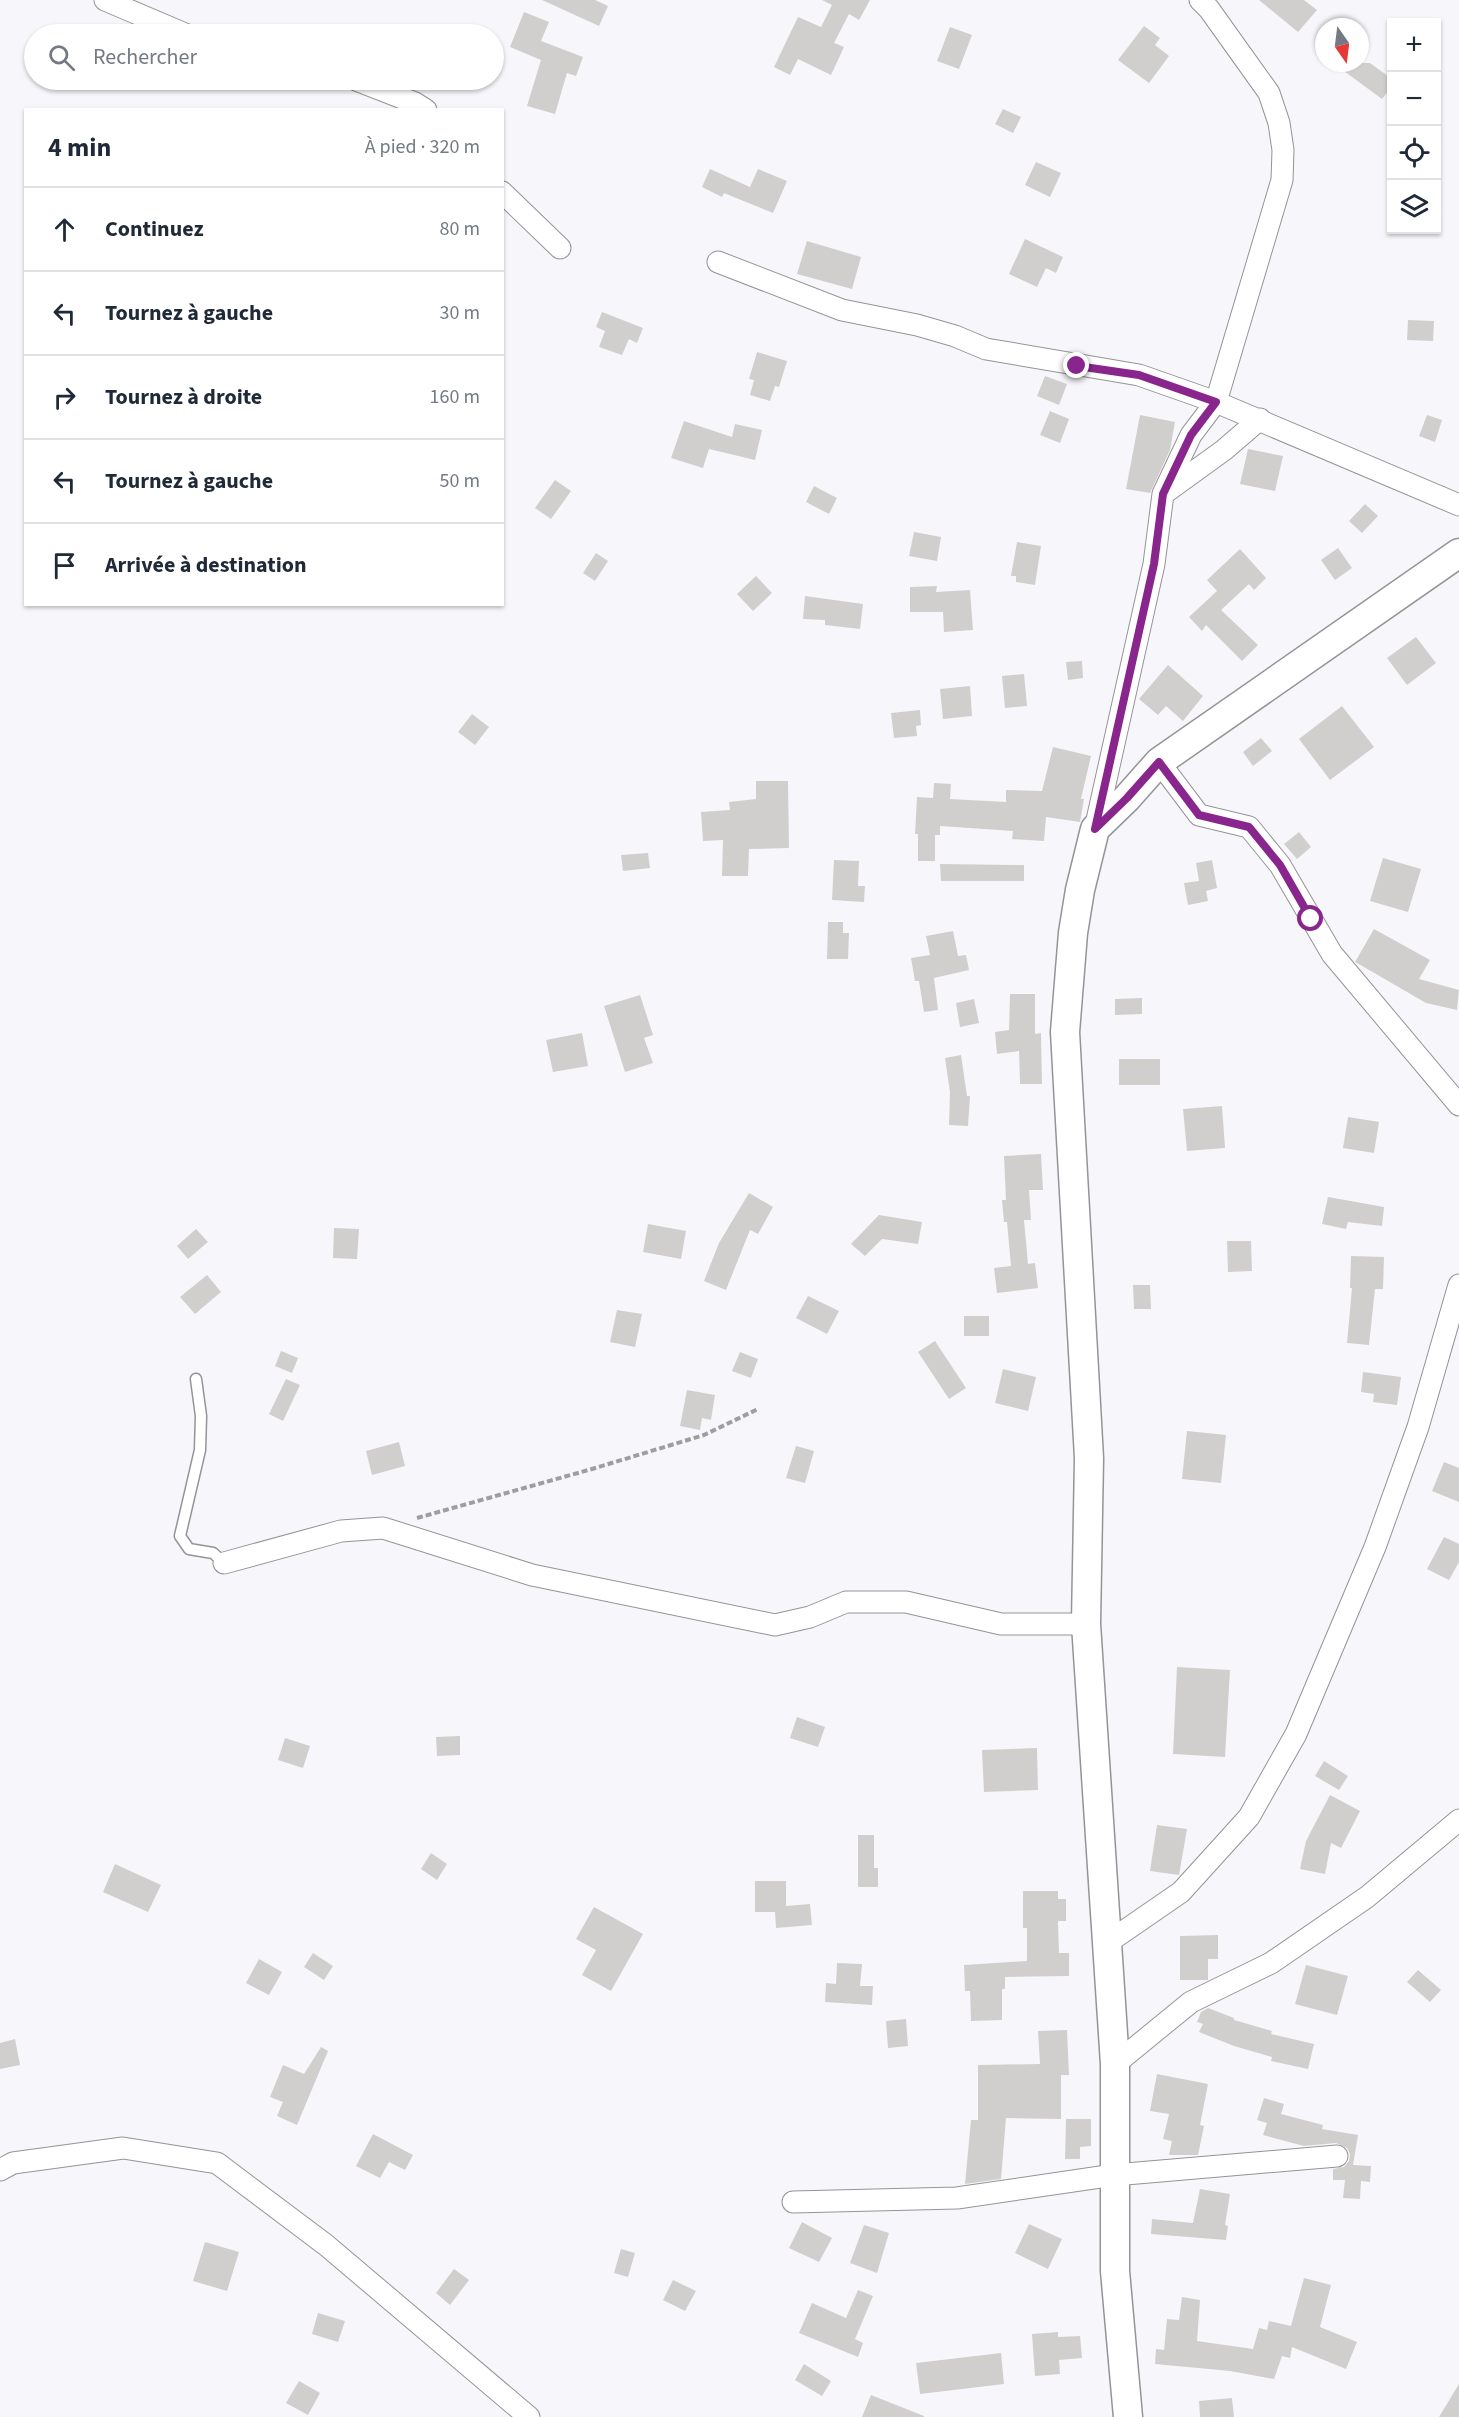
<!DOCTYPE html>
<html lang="fr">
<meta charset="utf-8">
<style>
body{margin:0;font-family:"Source Sans 3",sans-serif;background:#f6f6f7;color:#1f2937}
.controls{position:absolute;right:18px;top:18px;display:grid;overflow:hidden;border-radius:0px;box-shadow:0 2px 4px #0004}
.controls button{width:54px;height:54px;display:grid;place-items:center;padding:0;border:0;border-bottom:2px solid #e0e1e3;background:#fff;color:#1f2937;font:30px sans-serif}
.compass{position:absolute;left:1315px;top:18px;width:54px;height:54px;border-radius:50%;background:#fff;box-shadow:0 2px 4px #0004;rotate:166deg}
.stop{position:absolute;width:18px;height:18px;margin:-14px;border:4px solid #89268e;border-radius:50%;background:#fff}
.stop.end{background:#89268e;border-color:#fff;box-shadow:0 2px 6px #0008}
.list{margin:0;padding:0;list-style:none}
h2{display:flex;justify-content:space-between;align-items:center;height:78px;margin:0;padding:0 24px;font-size:26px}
h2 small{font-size:20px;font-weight:400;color:#747a83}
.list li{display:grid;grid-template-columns:39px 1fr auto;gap:18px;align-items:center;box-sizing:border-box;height:84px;padding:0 24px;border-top:2px solid #e0e1e3}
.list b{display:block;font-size:22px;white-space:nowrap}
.list em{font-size:20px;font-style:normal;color:#747a83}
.icon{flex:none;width:33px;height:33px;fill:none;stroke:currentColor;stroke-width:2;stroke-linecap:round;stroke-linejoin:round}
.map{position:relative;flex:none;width:1459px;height:2417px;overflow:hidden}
.search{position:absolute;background:#fff;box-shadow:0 2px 4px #0004;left:24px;top:24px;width:480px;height:66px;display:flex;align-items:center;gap:15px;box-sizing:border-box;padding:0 21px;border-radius:33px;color:#747a83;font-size:22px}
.panel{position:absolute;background:#fff;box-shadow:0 2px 4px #0004;left:24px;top:108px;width:480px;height:498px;border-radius:0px}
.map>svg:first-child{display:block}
.building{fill:#d1cfcd}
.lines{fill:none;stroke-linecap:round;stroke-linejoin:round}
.lane-casing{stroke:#949497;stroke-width:13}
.street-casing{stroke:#949497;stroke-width:23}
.secondary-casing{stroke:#949497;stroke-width:31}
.path{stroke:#9e9ea1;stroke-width:4;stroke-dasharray:6 3;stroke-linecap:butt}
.lane{stroke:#fff;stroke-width:10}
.street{stroke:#fff;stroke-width:21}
.secondary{stroke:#fff;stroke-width:28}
.route{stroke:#89268e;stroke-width:8}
</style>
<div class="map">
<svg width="1459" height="2417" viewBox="0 0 1459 2417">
<rect width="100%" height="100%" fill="#f7f7fb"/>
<!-- building -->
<g class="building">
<polygon points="542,0 595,0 608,6 599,26"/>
<polygon points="822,0 870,0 859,20 849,14 834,43 844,47 831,75 798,59 790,75 774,67 798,17 821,27 832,5"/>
<polygon points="1259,0 1304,0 1317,10 1298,32"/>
<polygon points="524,12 549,22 541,41 583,57 576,76 567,73 555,114 527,106 541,60 510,47"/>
<polygon points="1144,26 1160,38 1155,45 1169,56 1149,83 1118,60"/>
<polygon points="950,27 972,35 959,69 937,61"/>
<polygon points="1333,63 1370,63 1392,79 1392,86 1382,99"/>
<polygon points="1003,109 1021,117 1013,133 995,124"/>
<polygon points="1036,162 1061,173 1050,197 1025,185"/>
<polygon points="710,169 750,187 758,169 787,181 773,213 724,193 722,197 702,187"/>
<polygon points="1025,239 1063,257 1056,273 1046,268 1037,287 1009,274"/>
<polygon points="807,241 861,257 852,289 797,274"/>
<polygon points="602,312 643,328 637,343 629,339 622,355 599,347 605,331 596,327"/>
<polygon points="1408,320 1434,321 1433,341 1407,340"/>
<polygon points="757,352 787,361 779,387 775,386 770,401 750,395 754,380 749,379"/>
<polygon points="1045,376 1067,384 1059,405 1037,396"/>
<polygon points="1050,411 1069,419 1060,443 1040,435"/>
<polygon points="1140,415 1175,422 1170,450 1150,493 1126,489"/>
<polygon points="1427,415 1442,420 1435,442 1419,436"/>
<polygon points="684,421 732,437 735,424 762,430 755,460 709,449 703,468 671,458"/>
<polygon points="1248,449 1283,456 1275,491 1240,484"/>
<polygon points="555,480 571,491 551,519 535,508"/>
<polygon points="814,486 837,498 829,514 806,502"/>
<polygon points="1365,504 1378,516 1362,533 1349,521"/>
<polygon points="914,532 941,537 937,561 909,556"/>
<polygon points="1017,542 1041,546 1035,585 1016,582 1016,576 1011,576"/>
<polygon points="1338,548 1352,568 1335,580 1321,560"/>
<polygon points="1240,549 1266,578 1254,590 1249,584 1221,610 1258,645 1242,661 1206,625 1202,631 1189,617 1217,591 1207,580"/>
<polygon points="596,553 608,561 595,581 583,573"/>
<polygon points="756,576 772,593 753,611 737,594"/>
<polygon points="937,586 936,592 970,590 973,630 944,632 943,612 910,612 910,587"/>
<polygon points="805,596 863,604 860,629 825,625 825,620 803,619"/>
<polygon points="1416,637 1436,663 1407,685 1387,658"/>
<polygon points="1082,661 1083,678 1068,680 1066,662"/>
<polygon points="1168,665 1203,696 1183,721 1166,706 1158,715 1139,699"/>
<polygon points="1024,674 1027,706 1005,708 1002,676"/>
<polygon points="970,686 972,716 943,719 940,689"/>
<polygon points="1342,706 1374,747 1330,780 1299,739"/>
<polygon points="920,710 921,725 916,726 917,736 894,738 891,713"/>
<polygon points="472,714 489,727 475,745 458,732"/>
<polygon points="1261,738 1272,751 1253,766 1243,752"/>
<polygon points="1053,747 1091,756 1081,799 1084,799 1080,822 1046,817 1044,841 1012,839 1013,831 940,826 940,835 935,835 935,861 918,861 918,834 915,834 917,797 933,798 934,783 951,784 950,799 1006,802 1006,790 1042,791"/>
<polygon points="756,781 788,781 789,848 749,849 748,876 722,876 723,840 703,841 701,812 730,810 729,802 756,799"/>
<polygon points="1299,832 1311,847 1297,859 1284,844"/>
<polygon points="648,853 650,868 623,871 621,855"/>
<polygon points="1383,858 1421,869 1408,912 1370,901"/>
<polygon points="834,860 859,861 858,886 865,886 864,902 832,900"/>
<polygon points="1212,860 1217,888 1206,891 1208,901 1188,905 1184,883 1199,881 1196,863"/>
<polygon points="940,864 1024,865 1024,881 941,881"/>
<polygon points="828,922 843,922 843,933 849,933 848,959 827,959"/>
<polygon points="1374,929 1430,960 1419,979 1459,990 1457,1010 1426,1003 1357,963 1355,962"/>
<polygon points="953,931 958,956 966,955 969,970 934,978 938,1010 924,1012 919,981 915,981 911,958 930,955 926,936"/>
<polygon points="1010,994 1035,994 1035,1034 1041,1033 1042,1084 1020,1084 1019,1051 997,1054 995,1032 1009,1030"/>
<polygon points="640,995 653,1035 644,1038 653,1063 625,1072 604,1006"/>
<polygon points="1142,998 1142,1014 1115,1015 1115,999"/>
<polygon points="974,999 979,1023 960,1027 956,1003"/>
<polygon points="582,1033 588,1066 553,1072 546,1040"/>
<polygon points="961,1055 967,1096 970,1096 968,1126 949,1125 950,1092 945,1058"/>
<rect x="1119" y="1059" width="41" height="26"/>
<polygon points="1222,1106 1225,1148 1187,1151 1183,1109"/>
<polygon points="1348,1117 1379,1122 1374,1153 1343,1148"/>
<polygon points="1041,1154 1043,1190 1029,1190 1031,1220 1024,1220 1028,1264 1035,1263 1038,1288 997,1293 994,1268 1011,1266 1007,1222 1004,1222 1002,1200 1006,1200 1004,1156"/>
<polygon points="749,1193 773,1207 758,1234 750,1230 726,1290 704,1281 719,1243"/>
<polygon points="1328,1197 1384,1207 1382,1226 1348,1222 1346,1229 1322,1224"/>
<polygon points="879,1215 922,1222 918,1244 882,1239 865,1256 851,1244"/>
<polygon points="648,1224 686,1231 681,1259 643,1252"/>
<polygon points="334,1228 359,1229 357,1259 333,1258"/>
<polygon points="196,1229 208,1242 188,1259 177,1246"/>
<polygon points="1227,1241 1251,1241 1252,1271 1228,1272"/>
<polygon points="1351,1256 1384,1257 1383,1289 1375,1289 1369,1345 1347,1343 1352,1288 1350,1288"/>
<polygon points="207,1275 221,1292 195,1314 180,1297"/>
<polygon points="1133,1285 1150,1285 1151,1309 1134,1309"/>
<polygon points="808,1296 839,1311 827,1334 796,1318"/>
<polygon points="617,1310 642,1314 635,1347 610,1342"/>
<rect x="964" y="1316" width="25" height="20"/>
<polygon points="935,1341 966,1388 949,1399 918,1352"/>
<polygon points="281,1351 298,1358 292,1373 275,1366"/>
<polygon points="740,1352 758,1359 751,1378 732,1371"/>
<polygon points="1003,1369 1036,1377 1028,1411 995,1403"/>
<polygon points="1363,1372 1401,1377 1397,1405 1373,1402 1374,1394 1361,1392"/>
<polygon points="286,1379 300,1385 283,1421 269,1414"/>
<polygon points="687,1390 715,1395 711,1420 702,1418 700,1430 680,1426"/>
<polygon points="1187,1431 1226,1435 1221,1483 1182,1479"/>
<polygon points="399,1442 405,1466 372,1475 366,1451"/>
<polygon points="796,1446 814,1451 805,1483 786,1478"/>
<polygon points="1444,1462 1459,1468 1459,1502 1432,1491"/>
<polygon points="1444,1537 1459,1544 1459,1562 1449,1580 1427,1569"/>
<polygon points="1177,1667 1230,1670 1225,1757 1173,1754"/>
<polygon points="797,1717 825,1727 818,1747 790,1738"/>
<polygon points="460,1736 460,1755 437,1756 436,1737"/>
<polygon points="285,1738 310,1746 303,1768 278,1760"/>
<polygon points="1037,1748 1038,1790 984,1792 982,1750"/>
<polygon points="1324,1761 1348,1776 1339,1790 1315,1776"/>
<polygon points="1330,1795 1360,1811 1341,1848 1331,1843 1325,1874 1300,1869 1306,1841"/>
<polygon points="1157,1825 1187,1829 1179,1875 1150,1871"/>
<polygon points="858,1835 874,1835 874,1868 878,1868 878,1887 858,1887"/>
<polygon points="431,1853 447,1864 437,1880 421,1869"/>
<polygon points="115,1864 161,1885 148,1912 103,1892"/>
<polygon points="755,1881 786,1881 786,1906 810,1904 812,1925 776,1928 775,1912 755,1912"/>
<polygon points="1023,1891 1058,1891 1058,1899 1066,1899 1066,1921 1058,1921 1059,1953 1069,1953 1069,1976 1005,1977 1005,1989 1002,1989 1002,2020 971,2021 970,1991 965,1991 964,1965 1027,1961 1027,1928 1023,1928"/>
<polygon points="594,1907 643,1934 611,1991 582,1975 596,1950 576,1939"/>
<polygon points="1218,1935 1218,1959 1208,1959 1208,1980 1180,1980 1180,1936"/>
<polygon points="313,1953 333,1966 324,1980 304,1967"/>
<polygon points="259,1959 282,1972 269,1995 246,1983"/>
<polygon points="837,1963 862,1964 860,1986 873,1986 872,2005 825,2002 826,1983 836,1984"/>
<polygon points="1306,1965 1348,1976 1337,2015 1295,2004"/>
<polygon points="1418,1970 1441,1990 1430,2002 1407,1982"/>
<polygon points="1208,2008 1234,2018 1234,2020 1272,2031 1271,2034 1314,2044 1308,2069 1271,2061 1272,2057 1234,2046 1199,2032 1203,2024 1197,2022 1201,2012"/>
<polygon points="906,2019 908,2046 888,2048 886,2021"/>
<polygon points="1067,2030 1069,2075 1061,2075 1061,2119 1006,2118 1001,2179 965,2184 971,2120 978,2120 978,2065 1040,2064 1038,2031"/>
<polygon points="15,2039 20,2065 0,2069 0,2043"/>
<polygon points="321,2047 328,2051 297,2125 277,2116 283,2102 270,2097 283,2065 304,2074"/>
<polygon points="1157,2074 1208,2084 1200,2125 1204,2126 1198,2155 1169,2155 1172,2141 1163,2139 1169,2114 1150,2111"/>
<polygon points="1264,2098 1284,2104 1281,2114 1323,2125 1322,2129 1358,2135 1353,2165 1371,2166 1370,2182 1361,2181 1360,2199 1343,2198 1345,2180 1333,2180 1333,2169 1344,2167 1349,2161 1350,2154 1347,2148 1336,2143 1304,2146 1263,2135 1267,2123 1257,2120"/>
<polygon points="1066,2119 1091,2119 1091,2146 1080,2147 1080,2159 1065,2159"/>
<polygon points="373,2134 413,2155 405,2170 389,2162 380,2178 356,2166"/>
<polygon points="1200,2189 1230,2194 1225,2225 1228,2226 1226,2240 1151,2234 1152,2219 1193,2223"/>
<polygon points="802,2222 832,2238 819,2262 789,2248"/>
<polygon points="1029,2224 1062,2239 1048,2269 1015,2253"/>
<polygon points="864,2225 889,2233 877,2273 850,2263"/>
<polygon points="205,2242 239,2252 227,2291 193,2281"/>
<polygon points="621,2249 635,2253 628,2277 614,2273"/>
<polygon points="454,2269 469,2280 450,2305 436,2293"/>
<polygon points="1304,2278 1331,2285 1320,2327 1357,2342 1346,2369 1292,2347 1290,2358 1282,2356 1274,2379 1230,2371 1155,2364 1156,2349 1164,2350 1167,2319 1179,2320 1182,2297 1200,2300 1197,2341 1253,2349 1259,2328 1267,2330 1269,2321 1291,2326"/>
<polygon points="673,2280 696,2291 685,2311 663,2300"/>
<polygon points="858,2290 873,2296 855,2339 863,2343 858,2357 799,2333 812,2303 846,2318"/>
<polygon points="318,2313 345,2321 338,2342 312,2334"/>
<polygon points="1058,2332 1058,2337 1080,2336 1082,2358 1059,2360 1060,2374 1035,2376 1032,2334"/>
<polygon points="1001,2353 1004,2384 920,2394 916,2363"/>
<polygon points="804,2364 831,2381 822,2396 795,2380"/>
<polygon points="299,2381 320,2393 308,2415 286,2403"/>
<polygon points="1459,2384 1459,2417 1439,2417"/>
<polygon points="871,2395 924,2416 924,2417 862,2417"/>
<polygon points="1232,2398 1234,2417 1200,2417 1199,2401"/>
</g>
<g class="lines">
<!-- lane casing -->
<g class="lane-casing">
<polyline id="lane" points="196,1379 201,1416 200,1450 180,1536 189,1549 213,1553 224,1563"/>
</g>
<!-- street casing -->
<g class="street-casing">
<g id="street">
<polyline points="105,0 185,34"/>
<polyline points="1200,0 1209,9 1269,93 1279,123 1283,150 1282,180 1216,402 1459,505"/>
<polyline points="356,80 415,103 426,110"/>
<polyline points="502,192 560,248"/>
<polyline points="718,262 842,310 917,325 955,336 986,349 1139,375 1216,402 1191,435 1163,494 1154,564 1095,829"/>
<polyline points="1166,492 1224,450 1260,419"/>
<polyline points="1159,762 1199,815 1249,827 1280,865 1332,954 1459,1105"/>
<polyline points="224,1563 341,1531 383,1528 532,1575 775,1625 810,1617 846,1602 906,1602 1001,1624 1086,1624"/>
<polyline points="1107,1943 1181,1892 1249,1817 1296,1734 1375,1547 1418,1427 1459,1285"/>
<polyline points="1115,2064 1191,2002 1271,1963 1367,1897 1459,1820"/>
<polyline points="0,2170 13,2163 123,2148 217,2163 326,2245 529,2417"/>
<polyline points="793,2202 957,2198 1114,2175 1337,2156"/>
</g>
</g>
<!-- secondary casing -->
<g class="secondary-casing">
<polyline id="secondary" points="1128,2417 1115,2271 1115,2064 1086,1624 1089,1458 1065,1032 1073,933 1080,890 1095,829 1127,798 1159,762 1459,553"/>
</g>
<!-- path -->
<polyline class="path" points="417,1518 592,1469 704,1435 758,1409"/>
<!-- lane -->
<use href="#lane" class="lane"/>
<!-- street -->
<use href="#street" class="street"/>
<!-- secondary -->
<use href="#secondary" class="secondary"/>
</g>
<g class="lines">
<!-- route -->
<polyline class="route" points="1077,366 1139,375 1216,402 1191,435 1163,494 1154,564 1095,829 1127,798 1159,762 1199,815 1249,827 1280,865 1311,919"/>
</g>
</svg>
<div class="controls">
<button>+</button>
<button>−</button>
<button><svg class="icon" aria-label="locate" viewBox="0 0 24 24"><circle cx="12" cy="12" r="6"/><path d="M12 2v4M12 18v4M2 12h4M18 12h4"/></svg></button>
<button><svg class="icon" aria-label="layers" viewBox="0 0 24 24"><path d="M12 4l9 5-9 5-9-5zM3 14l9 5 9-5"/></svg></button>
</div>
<svg class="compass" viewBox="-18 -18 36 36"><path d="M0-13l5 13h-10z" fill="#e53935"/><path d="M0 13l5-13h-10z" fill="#747a83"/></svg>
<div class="stop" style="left:1311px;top:919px"></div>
<div class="stop end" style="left:1077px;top:366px"></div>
<div class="search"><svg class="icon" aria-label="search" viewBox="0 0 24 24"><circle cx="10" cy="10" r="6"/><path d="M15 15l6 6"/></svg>Rechercher</div>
<section class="panel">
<h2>4 min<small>À pied · 320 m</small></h2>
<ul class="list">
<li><svg class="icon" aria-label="ahead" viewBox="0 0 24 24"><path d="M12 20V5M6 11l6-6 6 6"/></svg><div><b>Continuez</b></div><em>80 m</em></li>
<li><svg class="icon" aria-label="left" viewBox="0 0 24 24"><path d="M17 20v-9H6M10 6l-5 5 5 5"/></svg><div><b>Tournez à gauche</b></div><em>30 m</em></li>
<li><svg class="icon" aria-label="right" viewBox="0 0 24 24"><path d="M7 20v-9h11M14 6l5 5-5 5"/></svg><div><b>Tournez à droite</b></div><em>160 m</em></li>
<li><svg class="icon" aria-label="left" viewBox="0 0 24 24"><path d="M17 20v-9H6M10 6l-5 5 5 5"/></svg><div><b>Tournez à gauche</b></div><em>50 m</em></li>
<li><svg class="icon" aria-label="arrive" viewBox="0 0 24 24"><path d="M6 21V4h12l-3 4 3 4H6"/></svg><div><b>Arrivée à destination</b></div></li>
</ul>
</section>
</div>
